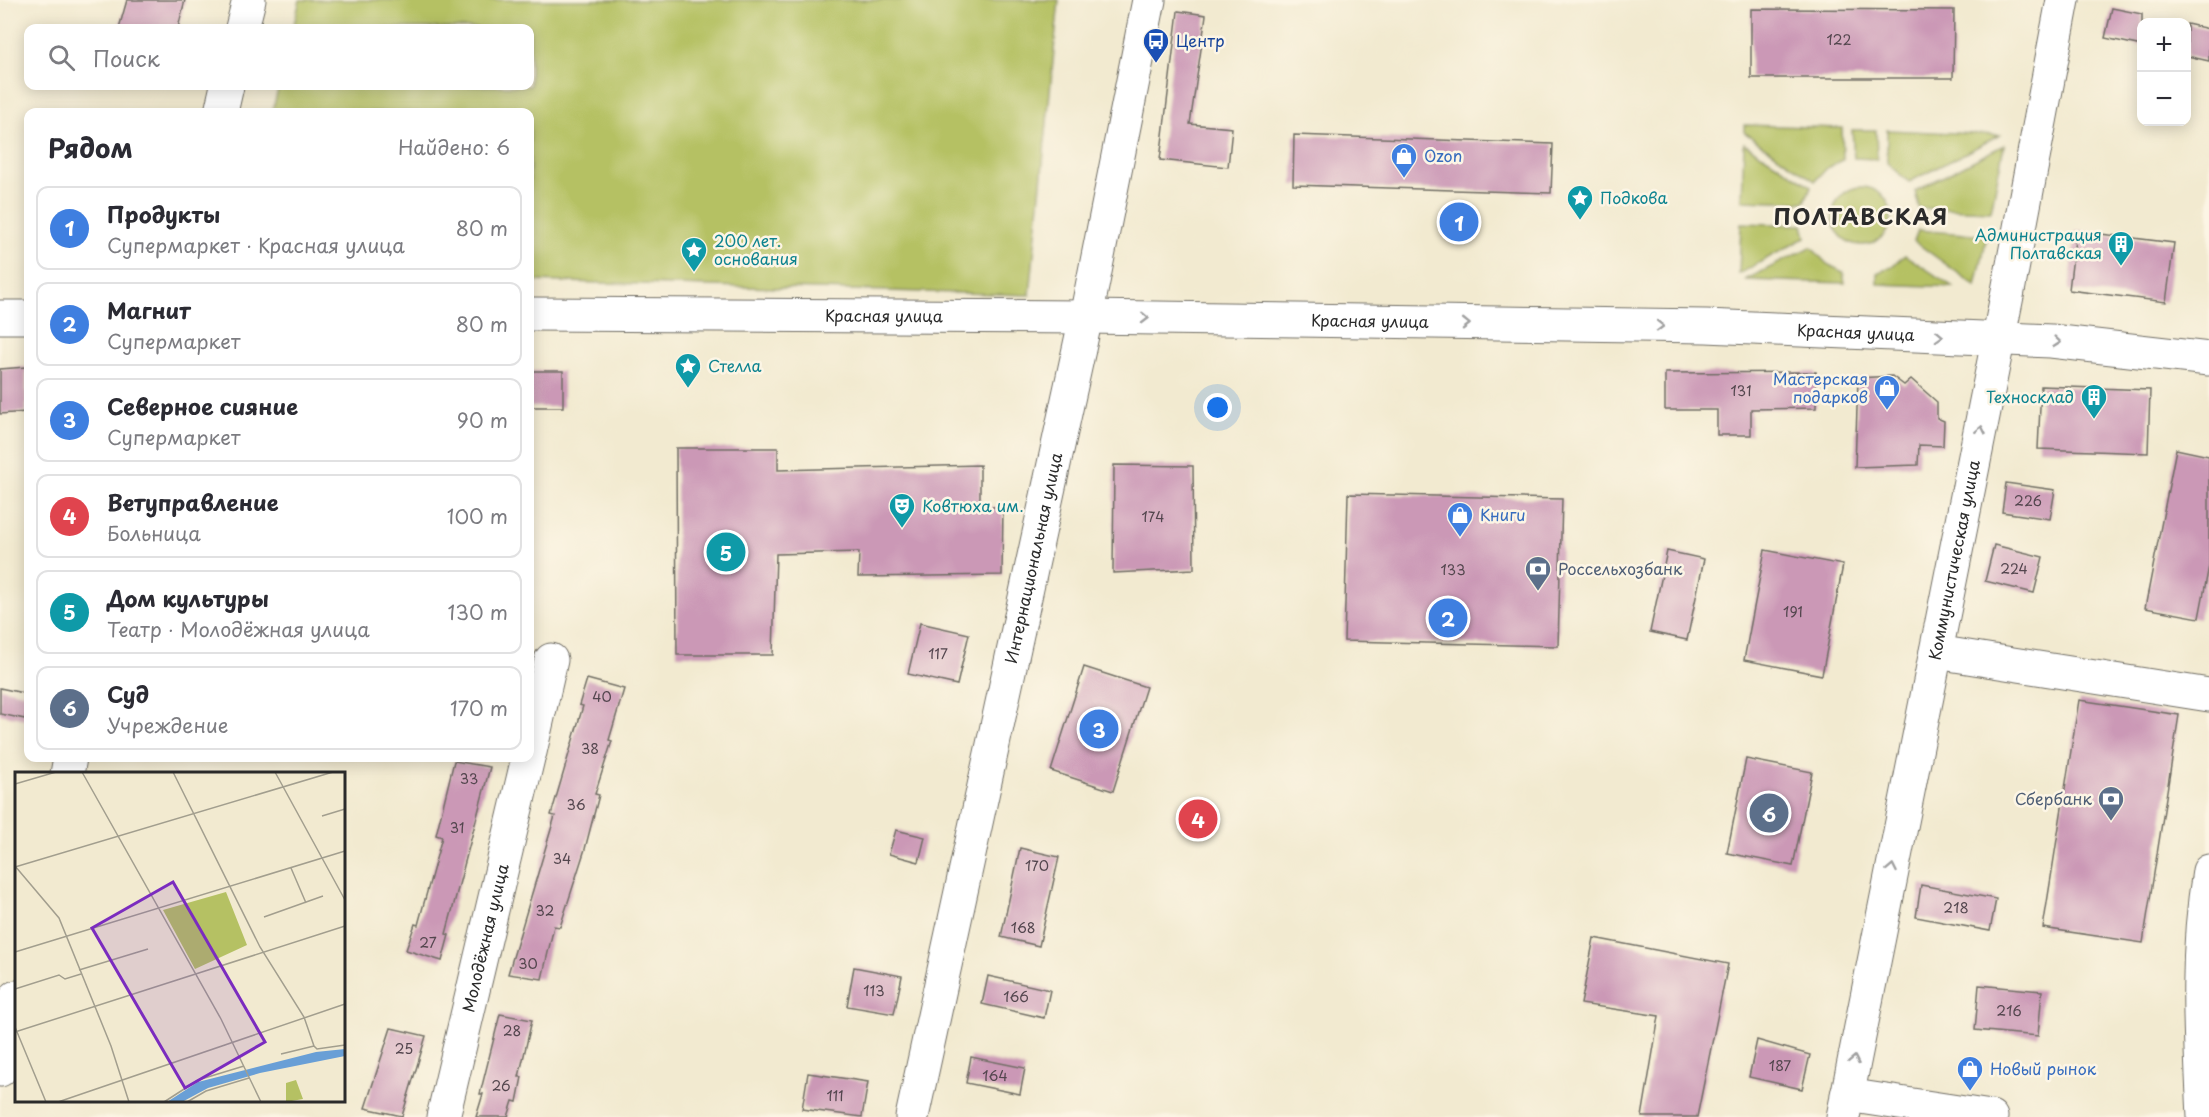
<!DOCTYPE html>
<html lang="ru">
<meta charset="utf-8">
<style>
body{margin:0;font-family:"Playpen Sans",sans-serif;background:#f7f7f7;color:#2b2b33}
.controls{position:absolute;right:18px;top:18px;display:grid;overflow:hidden;border-radius:12px;box-shadow:0 3px 15px #0003}
.controls button{width:54px;height:54px;display:grid;place-items:center;padding:0;border:0;border-bottom:2px solid #e1e1e2;background:#fff;color:#2b2b33;font:30px sans-serif}
.you{position:absolute;left:1218px;top:408px;width:21px;height:21px;margin:-15px;border:4px solid #fff;border-radius:50%;background:#1a73e8;box-shadow:0 0 0 9px #1a73e833}
.badge{display:grid;place-items:center;width:39px;height:39px;border-radius:50%;background:#0f766e;color:#fff;font-size:20px;font-weight:700}
.pin{position:absolute;translate:-50% -50%;border:3px solid #fff;box-shadow:0 2px 6px #0006}
.list{margin:0;padding:0;list-style:none}
h2{display:flex;justify-content:space-between;align-items:center;height:78px;margin:0;padding:0 24px;font-size:26px}
h2 small{font-size:20px;font-weight:400;color:#7c7c81}
.list li{display:grid;grid-template-columns:39px 1fr auto;gap:18px;align-items:center;box-sizing:border-box;height:84px;margin:0 12px 12px;padding:0 12px;border:2px solid #e1e1e2;border-radius:12px}
.list b{display:block;font-size:22px;white-space:nowrap}
.list p{margin:0;font-size:20px;white-space:nowrap;color:#7c7c81}
.list em{font-size:20px;font-style:normal;color:#7c7c81}
.icon{flex:none;width:33px;height:33px;fill:none;stroke:currentColor;stroke-width:2;stroke-linecap:round;stroke-linejoin:round}
.map{position:relative;flex:none;width:2209px;height:1117px;overflow:hidden}
.search{position:absolute;background:#fff;box-shadow:0 3px 15px #0003;left:24px;top:24px;width:510px;height:66px;display:flex;align-items:center;gap:15px;box-sizing:border-box;padding:0 21px;border-radius:12px;color:#7c7c81;font-size:22px}
.panel{position:absolute;background:#fff;box-shadow:0 3px 15px #0003;left:24px;top:108px;width:510px;height:654px;border-radius:12px}
.map>svg:first-child{display:block}
.green{fill:#b5c163;stroke:#707647;stroke-width:1.5}
.building{fill:#cb98b6}
.lines{fill:none;stroke-linecap:round;stroke-linejoin:round}
.minor-casing{stroke:#716e65;stroke-width:35}
.minor{stroke:#fff;stroke-width:33}
.oneway{stroke:#a0a0a0}
.labels{text-anchor:middle;stroke-width:5;stroke-linejoin:round;paint-order:stroke}
.number-label{font-size:14px;fill:#53464e}
.transit-label{font-size:16px;fill:#164399;stroke:#fcf5e5;text-anchor:start}
.shop-label{font-size:16px;fill:#366cbe;stroke:#fcf5e5;text-anchor:start}
.culture-label{font-size:16px;fill:#0d838f;stroke:#fcf5e5;text-anchor:start}
.street-label{font-size:16px;fill:#2b2b2b;stroke:#fcf5e5}
.service-label{font-size:16px;fill:#4e5e75;stroke:#fcf5e5;text-anchor:start}
.district-label{font-size:22px;font-weight:bold;letter-spacing:1.5px;fill:#2b2b2b;stroke:#fcf5e5}
.inset-road{fill:none;stroke:#a29e8e;stroke-width:1.5}
.view{fill:#7b2cbf;fill-opacity:0.15;stroke:#7b2cbf;stroke-width:3}
.inset-edge{fill:none;stroke:#2b2b2b;stroke-width:3}
</style>
<div class="map">
<svg width="2209" height="1117" viewBox="0 0 2209 1117">
<rect width="100%" height="100%" fill="#fcf5e5"/>
<filter id="ink" filterUnits="userSpaceOnUse"><feTurbulence type="fractalNoise" baseFrequency=".0167" numOctaves="2"/><feDisplacementMap in="SourceGraphic" scale="12" xChannelSelector="R" yChannelSelector="G"/><feConvolveMatrix kernelMatrix="1 2 1 2 8 2 1 2 1" color-interpolation-filters="sRGB"/></filter>
<filter id="wash" filterUnits="userSpaceOnUse"><feTurbulence type="fractalNoise" baseFrequency=".008" numOctaves="4" result="noise"/><feDisplacementMap in="SourceGraphic" scale="24" xChannelSelector="R" yChannelSelector="G"/><feGaussianBlur stdDeviation="1.35" result="paint"/><feColorMatrix in="noise" values="0 0 0 0 0 0 0 0 0 0 0 0 0 0 0 0 0 1.4 0 .05"/><feComposite in="paint" operator="in"/></filter>
<g filter="url(#wash)">
<rect width="100%" height="100%" fill="#f2ead0"/>
<!-- green -->
<g class="green">
<polygon points="300,0 1059,0 1030,295 530,281 530,112 272,112 279,86 530,86 530,28 293,28"/>
<polygon points="1744,125 1842,128 1843,160 1827,168 1815,181 1744,132"/>
<polygon points="1852,130 1876,130 1877,159 1854,158"/>
<polygon points="1887,130 2000,135 1909,182 1887,163"/>
<polygon points="1744,143 1811,186 1805,202 1742,200"/>
<polygon points="2004,145 1991,211 1919,208 1915,191"/>
<circle cx="1862" cy="216" r="29"/>
<polygon points="1741,223 1803,225 1806,237 1739,274"/>
<polygon points="1918,230 1987,236 1976,286 1914,241"/>
<polygon points="1811,247 1827,264 1843,272 1845,283 1745,280"/>
<polygon points="1905,255 1953,287 1877,284 1877,273 1892,266"/>
</g>
<g id="blocks">
<!-- building -->
<g class="building">
<polygon points="127,0 185,0 178,28 119,28"/>
<polygon points="2112,8 2142,14 2142,46 2105,38"/>
<polygon points="1751,9 1954,10 1953,78 1751,78"/>
<polygon points="1178,11 1206,15 1190,124 1232,128 1228,167 1160,160"/>
<polygon points="2187,24 2209,29 2209,61 2187,56"/>
<polygon points="1294,135 1553,144 1551,193 1293,185"/>
<polygon points="2076,231 2174,243 2166,302 2069,290"/>
<polygon points="26,367 26,412 0,414 0,369"/>
<rect x="530" y="371" width="33" height="36"/>
<polygon points="1816,372 1816,408 1751,409 1751,435 1717,435 1717,410 1665,410 1665,373"/>
<polygon points="1892,376 1904,385 1911,379 1937,402 1937,418 1944,421 1943,446 1919,445 1918,465 1855,467 1858,378"/>
<polygon points="2041,386 2150,390 2148,453 2038,449"/>
<polygon points="676,448 778,448 778,470 980,465 980,507 1003,507 1002,575 858,577 859,552 776,554 773,655 677,655"/>
<polygon points="2176,449 2209,456 2209,566 2199,618 2145,608"/>
<polygon points="1114,465 1193,466 1194,569 1113,573"/>
<polygon points="2006,483 2055,490 2050,519 2002,512"/>
<polygon points="1348,494 1562,499 1558,646 1344,641"/>
<polygon points="1994,545 2043,557 2034,593 1985,581"/>
<polygon points="1765,550 1843,565 1822,675 1744,660"/>
<polygon points="1667,551 1704,559 1687,640 1650,632"/>
<polygon points="920,623 969,634 957,685 908,674"/>
<polygon points="1084,667 1146,687 1113,791 1051,771"/>
<polygon points="587,679 624,689 609,740 612,741 595,794 599,795 585,849 560,927 554,926 542,979 508,974 555,816 551,815 583,706 579,705"/>
<polygon points="0,688 28,694 25,719 0,714"/>
<polygon points="2079,700 2179,715 2143,943 2043,928"/>
<polygon points="1746,759 1812,772 1793,866 1727,853"/>
<polygon points="454,761 490,767 446,934 449,935 442,961 406,950 415,924 418,925 442,837 436,835"/>
<polygon points="896,830 925,837 919,862 889,854"/>
<polygon points="1020,848 1059,857 1039,946 1001,937"/>
<polygon points="1921,885 1996,899 1990,931 1916,917"/>
<polygon points="1594,938 1728,964 1697,1117 1642,1117 1659,1016 1581,1004"/>
<polygon points="854,967 902,976 894,1014 847,1006"/>
<polygon points="988,976 1050,990 1044,1018 982,1004"/>
<polygon points="1979,985 2042,991 2038,1036 1975,1030"/>
<polygon points="500,1014 532,1020 519,1077 522,1077 517,1102 513,1101 508,1117 476,1117 483,1094 480,1094"/>
<polygon points="391,1028 426,1036 402,1116 365,1108"/>
<polygon points="1757,1040 1810,1055 1802,1089 1749,1077"/>
<polygon points="971,1057 1025,1068 1020,1094 966,1083"/>
<polygon points="808,1073 868,1082 862,1117 802,1109"/>
</g>
</g>
</g>
<g filter="url(#ink)">
<use href="#blocks" fill-opacity="0" stroke="#716e65" stroke-width="1.5"/>
<g class="lines">
<!-- minor casing -->
<g class="minor-casing">
<g id="minor">
<polyline points="242,28 249,0"/>
<polyline points="221,112 227,86"/>
<path id="s1" d="M530,314L1086,317L1706,326L2051,341L2209,359"/>
<polyline points="0,317 28,317"/>
<polyline points="1936,652 2209,695"/>
<polyline points="530,752 551,660"/>
<polyline points="67,774 70,758"/>
<polyline points="0,1070 16,997"/>
<polyline points="1847,1095 1991,1117"/>
<path id="s2" d="M443,1117L528,758"/>
<path id="s3" d="M912,1117L1086,317L1149,0"/>
<path id="s4" d="M1843,1117L2008,291L2063,0"/>
<path d="M2204,1117C2200,1033 2195,955 2209,871"/>
</g>
</g>
<!-- minor -->
<use href="#minor" class="minor"/>
</g>
<!-- one-way arrows -->
<defs><path id="oneway-chevron" d="M-2-3.5L2.5 0L-2 3.5" fill="none" stroke-width="1.6" stroke-linecap="round" stroke-linejoin="round" transform="scale(1.5)"/></defs>
<g class="oneway">
<use href="#oneway-chevron" transform="translate(1145 318) rotate(1)"/>
<use href="#oneway-chevron" transform="translate(1466 324) rotate(1)"/>
<use href="#oneway-chevron" transform="translate(1660 326) rotate(1)"/>
<use href="#oneway-chevron" transform="translate(1939 336) rotate(2)"/>
<use href="#oneway-chevron" transform="translate(2057 342) rotate(6)"/>
<use href="#oneway-chevron" transform="translate(1981 430) rotate(-79)"/>
<use href="#oneway-chevron" transform="translate(1892 868) rotate(-79)"/>
<use href="#oneway-chevron" transform="translate(1854 1060) rotate(-79)"/>
</g>
</g>
<!-- icons -->
<defs>
<g id="bus-pin" transform="scale(1.35)"><path d="M0 17L-7.5 6A9.5 9.5 0 1 1 7.5 6Z" fill="#1a4fb4" stroke="#fcf5e5"/><path d="M-5-6H5V4H4V6H2V4H-2V6H-4V4H-5ZM-3.5-4V0h7V-4ZM-3.5 1.2v1.5H-2V1.2ZM2 1.2v1.5H3.5V1.2Z" fill="#fff"/></g>
<g id="shop-pin" transform="scale(1.35)"><path d="M0 17L-7.5 6A9.5 9.5 0 1 1 7.5 6Z" fill="#3f7fe0" stroke="#fcf5e5"/><path d="M-5-2.5h2.3a2.7 3.5 0 0 1 5.4 0H5L5.5 6h-11ZM-1.5-2.5h3a1.5 2.3 0 0 0-3 0Z" fill="#fff"/></g>
<g id="sight-pin" transform="scale(1.35)"><path d="M0 17L-7.5 6A9.5 9.5 0 1 1 7.5 6Z" fill="#0f9aa8" stroke="#fcf5e5"/><path d="M0-6L1.8-2.2L6-1.7L2.9 1.2L3.7 5.4L0 3.3L-3.7 5.4L-2.9 1.2L-6-1.7L-1.8-2.2Z" fill="#fff"/></g>
<g id="building-pin" transform="scale(1.35)"><path d="M0 17L-7.5 6A9.5 9.5 0 1 1 7.5 6Z" fill="#0f9aa8" stroke="#fcf5e5"/><path d="M-4-6H4V6H1V3H-1V6H-4ZM-2.5-4.3h1.7v1.8h-1.7ZM.8-4.3h1.7v1.8H.8ZM-2.5-1h1.7V.8h-1.7ZM.8-1h1.7V.8H.8Z" fill="#fff"/></g>
<g id="theatre-pin" transform="scale(1.35)"><path d="M0 17L-7.5 6A9.5 9.5 0 1 1 7.5 6Z" fill="#0f9aa8" stroke="#fcf5e5"/><path d="M-5-5.5Q0-4 5-5.5V0Q5 5 0 6Q-5 5-5 0ZM-3.3-2.5H-1v1.5H-3.3ZM1-2.5H3.3v1.5H1ZM-2.8 1Q0 5.5 2.8 1Z" fill="#fff"/></g>
<g id="bank-pin" transform="scale(1.35)"><path d="M0 17L-7.5 6A9.5 9.5 0 1 1 7.5 6Z" fill="#5c6f8a" stroke="#fcf5e5"/><path d="M-6-4H6V4H-6ZM0-2.3a2.3 2.3 0 1 0 0 4.6a2.3 2.3 0 1 0 0-4.6Z" fill="#fff"/></g>
</defs>
<g fill-rule="evenodd">
<use href="#bus-pin" x="1156" y="41"/>
<use href="#shop-pin" x="1404" y="156"/>
<use href="#sight-pin" x="1580" y="198"/>
<use href="#building-pin" x="2121" y="244"/>
<use href="#sight-pin" x="694" y="250"/>
<use href="#sight-pin" x="688" y="366"/>
<use href="#shop-pin" x="1887" y="388"/>
<use href="#building-pin" x="2094" y="397"/>
<use href="#theatre-pin" x="902" y="506"/>
<use href="#shop-pin" x="1460" y="515"/>
<use href="#bank-pin" x="1538" y="569"/>
<use href="#bank-pin" x="2111" y="799"/>
<use href="#shop-pin" x="1970" y="1069"/>
</g>
<g class="labels">
<!-- number labels -->
<g class="number-label">
<text x="1839" y="45">122</text>
<text x="1741" y="396">131</text>
<text x="2028" y="506">226</text>
<text x="1153" y="522">174</text>
<text x="2014" y="574">224</text>
<text x="1453" y="575">133</text>
<text x="1793" y="617">191</text>
<text x="938" y="659">117</text>
<text x="602" y="702">40</text>
<text x="590" y="754">38</text>
<text x="469" y="784">33</text>
<text x="576" y="810">36</text>
<text x="457" y="833">31</text>
<text x="562" y="864">34</text>
<text x="1037" y="871">170</text>
<text x="1956" y="913">218</text>
<text x="545" y="916">32</text>
<text x="1023" y="933">168</text>
<text x="428" y="948">27</text>
<text x="528" y="969">30</text>
<text x="874" y="996">113</text>
<text x="1016" y="1002">166</text>
<text x="2009" y="1016">216</text>
<text x="512" y="1036">28</text>
<text x="404" y="1054">25</text>
<text x="1780" y="1071">187</text>
<text x="995" y="1081">164</text>
<text x="501" y="1091">26</text>
<text x="835" y="1101">111</text>
</g>
<!-- transit labels -->
<g class="transit-label">
<text x="1176" y="47">Центр</text>
</g>
<!-- shop labels -->
<g class="shop-label">
<text x="1424" y="162">Ozon</text>
<text x="1868" y="385" text-anchor="end">Мастерская<tspan x="1868" dy="18">подарков</tspan></text>
<text x="1480" y="521">Книги</text>
<text x="1990" y="1075">Новый рынок</text>
</g>
<!-- culture labels -->
<g class="culture-label">
<text x="1600" y="204">Подкова</text>
<text x="2102" y="241" text-anchor="end">Администрация<tspan x="2102" dy="18">Полтавская</tspan></text>
<text x="714" y="247">200 лет.<tspan x="714" dy="18">основания</tspan></text>
<text x="708" y="372">Стелла</text>
<text x="2074" y="403" text-anchor="end">Техносклад</text>
<text x="922" y="512">Ковтюха им.</text>
</g>
<!-- street labels -->
<g class="street-label">
<text dy="6" stroke="none"><textPath href="#s1" startOffset="354">Красная улица</textPath></text>
<text dy="6" stroke="none"><textPath href="#s1" startOffset="840">Красная улица</textPath></text>
<text dy="6" stroke="none"><textPath href="#s1" startOffset="1326">Красная улица</textPath></text>
<text dy="6" stroke="none"><textPath href="#s3" startOffset="572">Интернациональная улица</textPath></text>
<text dy="6" stroke="none"><textPath href="#s4" startOffset="568">Коммунистическая улица</textPath></text>
<text dy="6" stroke="none"><textPath href="#s2" startOffset="184">Молодёжная улица</textPath></text>
</g>
<!-- service labels -->
<g class="service-label">
<text x="1558" y="575">Россельхозбанк</text>
<text x="2092" y="805" text-anchor="end">Сбербанк</text>
</g>
<!-- district labels -->
<g class="district-label">
<text x="1861" y="225">ПОЛТАВСКАЯ</text>
</g>
</g>
<!-- overview -->
<g transform="translate(15 772)">
<rect width="330" height="330" fill="#f2ead0"/>
<path d="M211,120L232,173L180,197L148,138ZM281,308L288,327L271,330V311Z" fill="#b5c163"/>
<path d="M330,277V284L245,301L193,316L167,330H152L183,310L301,280Z" fill="#699fd6"/>
<path class="inset-road" d="M67,0L206,247L246,330M158,0L245,175L289,245L299,274L302,277L330,273M260,0L330,128M0,12L41,0M307,44L330,37M0,94L44,146L96,274L114,330M0,95L318,0M276,96L291,131M249,145L308,124M0,180L330,79M64,198L133,177M0,217L44,203L50,207L66,202M0,255L31,330M0,260L330,154M266,282L299,274M43,330L330,232M149,330L183,308L229,294M172,330L191,319L234,306"/>
<path class="view" d="M158,110L250,270L170,316L77,156Z"/>
<rect width="330" height="330" class="inset-edge"/>
</g>
</svg>
<div class="controls">
<button>+</button>
<button>−</button>
</div>
<div class="you"></div>
<div class="pin badge" style="left:1459px;top:222px;background:#3f7fe0">1</div>
<div class="pin badge" style="left:1448px;top:618px;background:#3f7fe0">2</div>
<div class="pin badge" style="left:1099px;top:729px;background:#3f7fe0">3</div>
<div class="pin badge" style="left:1198px;top:819px;background:#e0444e">4</div>
<div class="pin badge" style="left:726px;top:552px;background:#0f9aa8">5</div>
<div class="pin badge" style="left:1769px;top:813px;background:#5c6f8a">6</div>
<div class="search"><svg class="icon" aria-label="search" viewBox="0 0 24 24"><circle cx="10" cy="10" r="6"/><path d="M15 15l6 6"/></svg>Поиск</div>
<section class="panel">
<h2>Рядом<small>Найдено: 6</small></h2>
<ul class="list">
<li><span class="badge" style="background:#3f7fe0">1</span><div><b>Продукты</b><p>Супермаркет · Красная улица</p></div><em>80 m</em></li>
<li><span class="badge" style="background:#3f7fe0">2</span><div><b>Магнит</b><p>Супермаркет</p></div><em>80 m</em></li>
<li><span class="badge" style="background:#3f7fe0">3</span><div><b>Северное сияние</b><p>Супермаркет</p></div><em>90 m</em></li>
<li><span class="badge" style="background:#e0444e">4</span><div><b>Ветуправление</b><p>Больница</p></div><em>100 m</em></li>
<li><span class="badge" style="background:#0f9aa8">5</span><div><b>Дом культуры</b><p>Театр · Молодёжная улица</p></div><em>130 m</em></li>
<li><span class="badge" style="background:#5c6f8a">6</span><div><b>Суд</b><p>Учреждение</p></div><em>170 m</em></li>
</ul>
</section>
</div>
